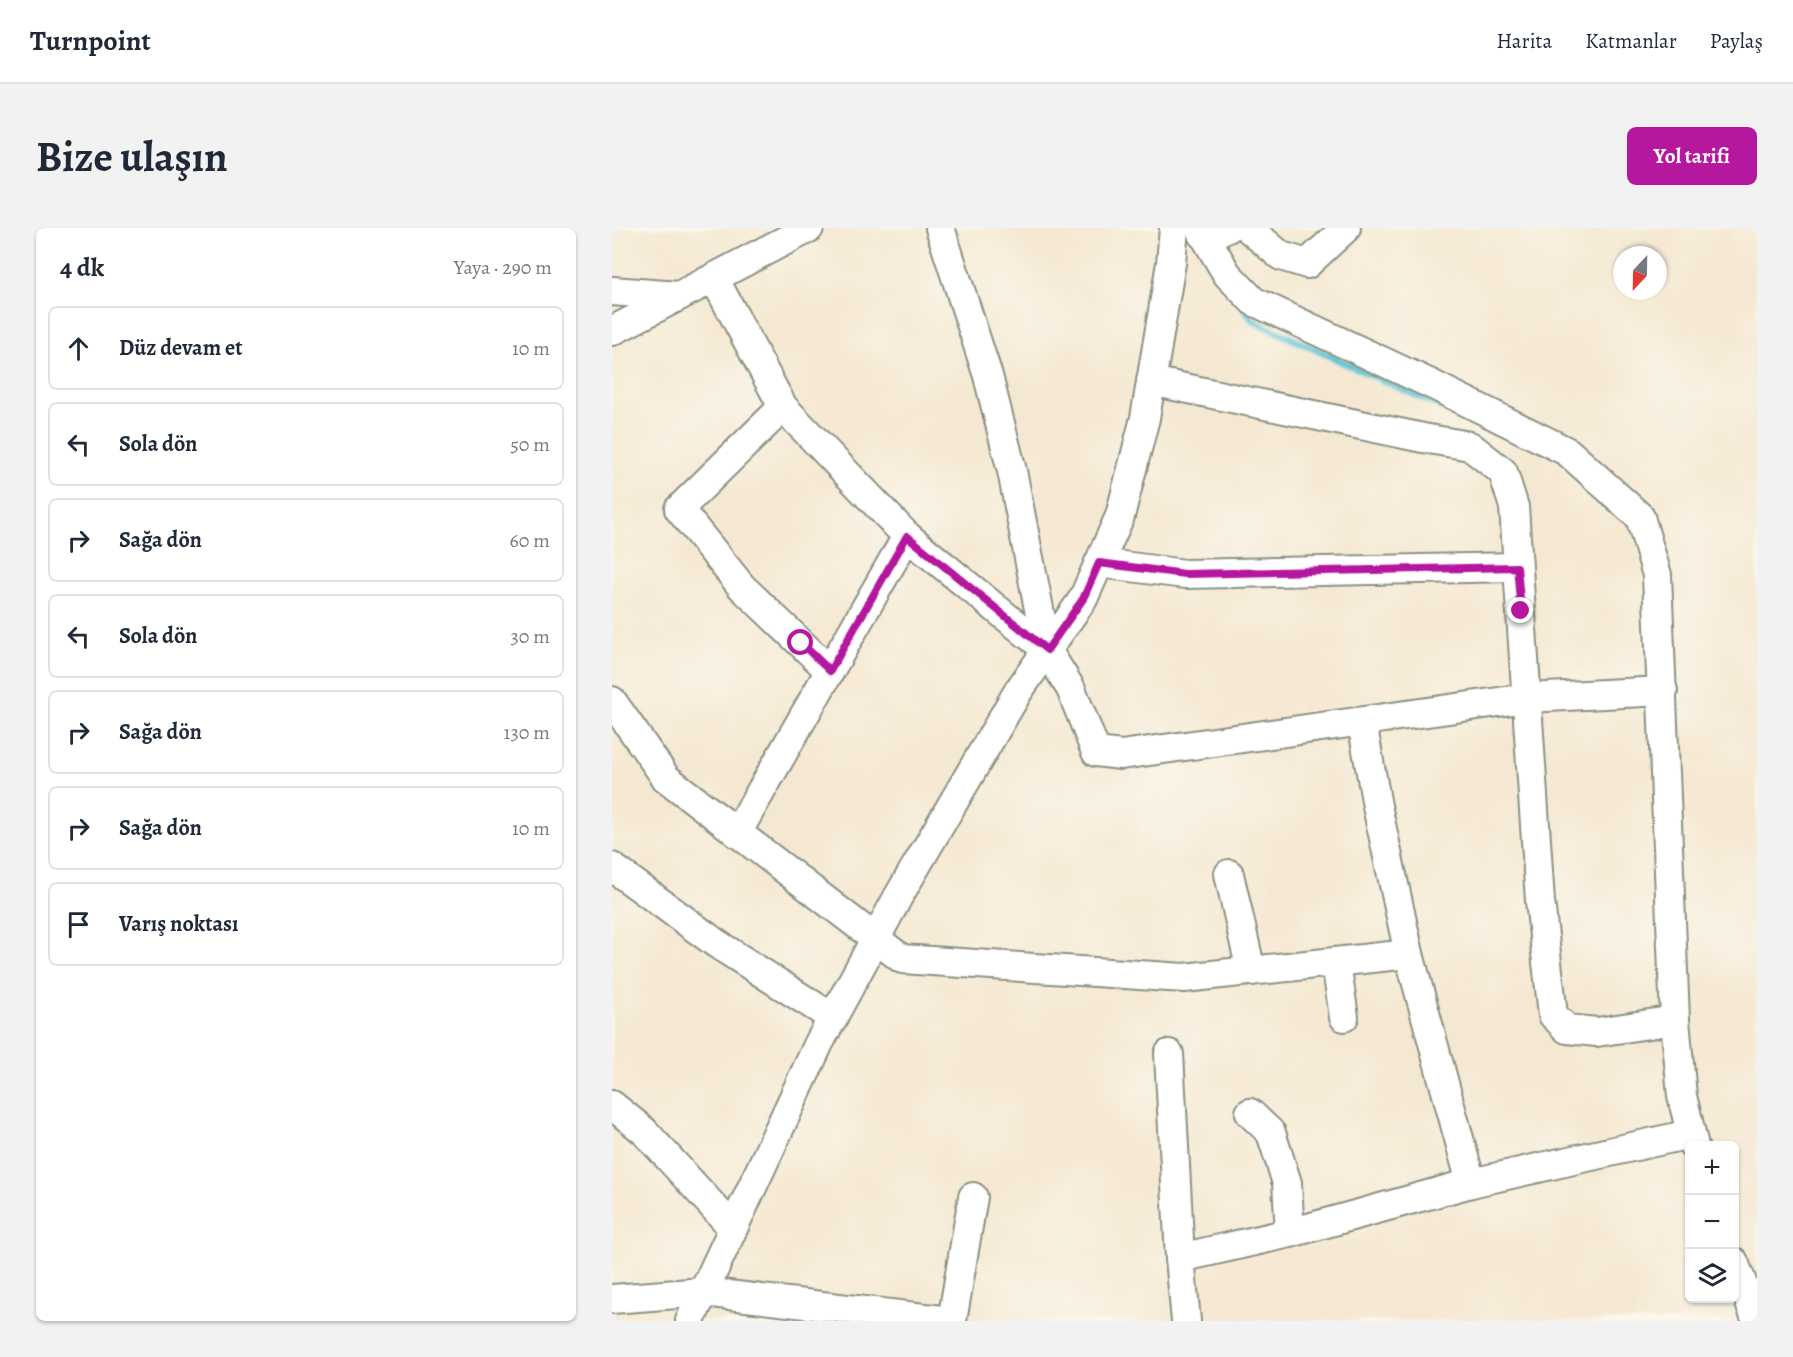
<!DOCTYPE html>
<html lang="tr">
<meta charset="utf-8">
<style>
body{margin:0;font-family:Alegreya,serif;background:#f2f2f3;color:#1f2937}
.controls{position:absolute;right:18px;bottom:18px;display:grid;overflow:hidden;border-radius:9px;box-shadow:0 2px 4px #0004}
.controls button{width:54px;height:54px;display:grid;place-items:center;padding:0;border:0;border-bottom:2px solid #e0e1e3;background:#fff;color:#1f2937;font:30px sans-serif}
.compass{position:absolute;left:1001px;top:18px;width:54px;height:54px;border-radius:50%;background:#fff;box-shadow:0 2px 4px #0004;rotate:202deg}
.stop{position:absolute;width:18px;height:18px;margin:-14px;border:4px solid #b5179e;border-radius:50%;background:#fff}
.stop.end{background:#b5179e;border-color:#fff;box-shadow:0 2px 6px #0008}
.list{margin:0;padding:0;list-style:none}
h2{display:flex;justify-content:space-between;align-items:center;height:78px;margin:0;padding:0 24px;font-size:26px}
h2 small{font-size:20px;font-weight:400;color:#747a83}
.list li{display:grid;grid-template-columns:39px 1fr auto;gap:18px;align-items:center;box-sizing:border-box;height:84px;margin:0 12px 12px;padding:0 12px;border:2px solid #e0e1e3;border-radius:9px}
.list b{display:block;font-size:22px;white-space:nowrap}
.list em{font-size:20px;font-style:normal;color:#747a83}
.icon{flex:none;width:33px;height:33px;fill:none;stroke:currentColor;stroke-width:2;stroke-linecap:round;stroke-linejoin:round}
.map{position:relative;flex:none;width:1145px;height:1093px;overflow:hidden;border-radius:9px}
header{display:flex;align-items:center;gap:36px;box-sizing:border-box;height:84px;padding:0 30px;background:#fff;border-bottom:2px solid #e0e1e3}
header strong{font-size:28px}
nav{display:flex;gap:33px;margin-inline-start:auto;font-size:21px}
.intro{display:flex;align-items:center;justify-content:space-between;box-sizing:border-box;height:144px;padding:0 36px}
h1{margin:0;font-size:42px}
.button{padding:15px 27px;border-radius:9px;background:#b5179e;color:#fff;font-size:21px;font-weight:700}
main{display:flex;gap:36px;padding:0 36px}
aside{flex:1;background:#fff;border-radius:9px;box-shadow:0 2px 4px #0004}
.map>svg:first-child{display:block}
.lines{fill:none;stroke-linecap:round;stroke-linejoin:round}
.stream{stroke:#5ac3d7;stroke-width:7}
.minor-casing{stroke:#8a9283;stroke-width:32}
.minor{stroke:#fff;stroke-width:28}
.route{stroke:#b5179e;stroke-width:8}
</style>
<header>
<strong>Turnpoint</strong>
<nav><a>Harita</a><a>Katmanlar</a><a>Paylaş</a></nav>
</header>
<div class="intro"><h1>Bize ulaşın</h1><a class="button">Yol tarifi</a></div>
<main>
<aside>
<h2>4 dk<small>Yaya · 290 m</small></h2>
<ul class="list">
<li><svg class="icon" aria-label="ahead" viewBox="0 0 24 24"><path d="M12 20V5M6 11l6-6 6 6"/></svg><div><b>Düz devam et</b></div><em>10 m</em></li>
<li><svg class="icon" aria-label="left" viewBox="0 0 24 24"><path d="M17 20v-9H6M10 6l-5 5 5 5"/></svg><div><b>Sola dön</b></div><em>50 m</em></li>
<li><svg class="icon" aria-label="right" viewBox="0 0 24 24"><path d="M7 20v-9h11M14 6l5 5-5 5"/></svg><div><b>Sağa dön</b></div><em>60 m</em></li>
<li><svg class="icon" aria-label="left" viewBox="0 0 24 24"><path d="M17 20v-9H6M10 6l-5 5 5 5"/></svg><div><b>Sola dön</b></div><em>30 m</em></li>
<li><svg class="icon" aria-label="right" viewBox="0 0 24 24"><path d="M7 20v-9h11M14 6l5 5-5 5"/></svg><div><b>Sağa dön</b></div><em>130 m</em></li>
<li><svg class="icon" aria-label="right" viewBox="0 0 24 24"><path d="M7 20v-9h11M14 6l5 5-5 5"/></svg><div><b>Sağa dön</b></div><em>10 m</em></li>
<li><svg class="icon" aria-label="arrive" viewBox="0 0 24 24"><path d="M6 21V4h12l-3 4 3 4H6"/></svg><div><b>Varış noktası</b></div></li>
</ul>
</aside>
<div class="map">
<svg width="1145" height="1093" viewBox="0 0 1145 1093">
<rect width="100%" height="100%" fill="#fbf7ec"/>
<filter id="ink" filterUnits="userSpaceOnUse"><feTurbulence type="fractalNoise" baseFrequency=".0167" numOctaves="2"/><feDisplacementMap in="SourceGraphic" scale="12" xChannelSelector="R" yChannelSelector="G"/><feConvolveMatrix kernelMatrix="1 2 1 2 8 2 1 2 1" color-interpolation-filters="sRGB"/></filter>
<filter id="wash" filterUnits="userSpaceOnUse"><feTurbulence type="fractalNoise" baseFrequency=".008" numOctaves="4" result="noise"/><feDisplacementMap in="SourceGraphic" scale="24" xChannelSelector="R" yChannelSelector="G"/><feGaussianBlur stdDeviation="1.35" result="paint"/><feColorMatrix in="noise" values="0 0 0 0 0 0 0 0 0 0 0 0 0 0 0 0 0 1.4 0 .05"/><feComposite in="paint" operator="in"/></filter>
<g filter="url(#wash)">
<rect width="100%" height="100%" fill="#f5e8d2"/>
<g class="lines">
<!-- stream -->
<polyline class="stream" points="633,81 641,93 867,196"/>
</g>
</g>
<g filter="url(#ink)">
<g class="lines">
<!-- minor casing -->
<g class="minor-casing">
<g id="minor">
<polyline points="328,0 376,148 400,243 435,422"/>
<polyline points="588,0 615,46 641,73 821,157 956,224 1028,289 1045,347 1063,792 1070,868 1082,918"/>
<polyline points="636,0 669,28 695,36 734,0"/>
<polyline points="591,7 616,0"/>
<polyline points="102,50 171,179 295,308 435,422 459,461 484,524 509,527 915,470 1051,463"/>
<polyline points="0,63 67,68"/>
<polyline points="0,103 197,0"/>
<polyline points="539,153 811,210 858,218 891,244 902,279 928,673 941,787 955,801 985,804 1063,792"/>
<polyline points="171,179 67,281 130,359 218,443"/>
<polyline points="487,335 573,346 905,339"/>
<polyline points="0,473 54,550 290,731 572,750 797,726"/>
<polyline points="750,494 765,578 797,726 859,955"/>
<polyline points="125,605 295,308"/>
<polyline points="0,639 105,716 221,790"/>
<polyline points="617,646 639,743"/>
<polyline points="724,734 732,789"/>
<polyline points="557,826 568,1030 574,1093"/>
<polyline points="0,877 32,903 120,999"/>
<polyline points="638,885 659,905 675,955 678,1005"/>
<polyline points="568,1030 678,1005 859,955 1078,906"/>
<polyline points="1122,1034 1145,1093"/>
<polyline points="0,1071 91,1064 338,1093"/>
<polyline points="78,1093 207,815 286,669 407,462 471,371 508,288 533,190 559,35 562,0"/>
<polyline points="340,1093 361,969"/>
</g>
</g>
<!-- minor -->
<use href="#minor" class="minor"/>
</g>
</g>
<g class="lines" filter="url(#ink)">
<!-- route -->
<polyline class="route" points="189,415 218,443 295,308 435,422 471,371 487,335 573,346 905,339 909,383"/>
</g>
</svg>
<div class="controls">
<button>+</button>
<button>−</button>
<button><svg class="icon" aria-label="layers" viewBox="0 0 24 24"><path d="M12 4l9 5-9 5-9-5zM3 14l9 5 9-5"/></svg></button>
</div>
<svg class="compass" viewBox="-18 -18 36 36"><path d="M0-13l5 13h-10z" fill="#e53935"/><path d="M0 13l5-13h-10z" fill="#747a83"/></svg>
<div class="stop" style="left:189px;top:415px"></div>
<div class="stop end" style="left:909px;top:383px"></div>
</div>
</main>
